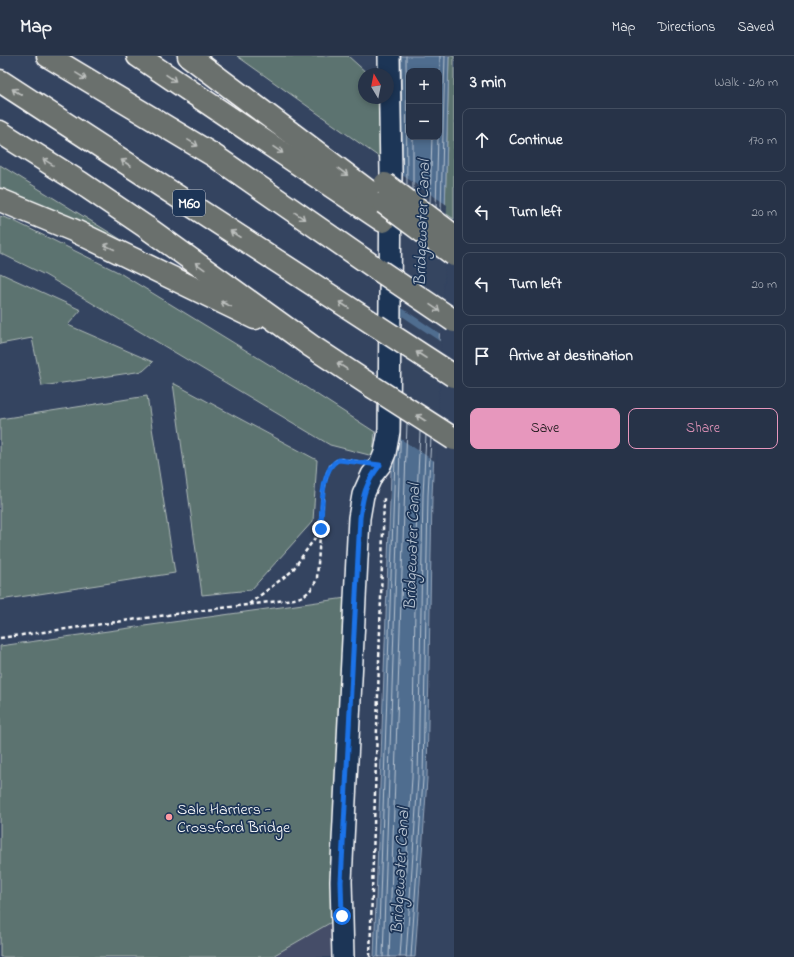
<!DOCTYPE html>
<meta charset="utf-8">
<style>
body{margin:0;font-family:"Indie Flower",sans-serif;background:#333f52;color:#f1f3f6}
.controls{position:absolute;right:12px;top:12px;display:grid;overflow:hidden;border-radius:8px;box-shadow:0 2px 6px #0003}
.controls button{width:36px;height:36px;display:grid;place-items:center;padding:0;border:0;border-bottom:1px solid #434e60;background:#273348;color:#f1f3f6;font:20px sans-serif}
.compass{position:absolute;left:358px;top:12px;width:36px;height:36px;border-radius:50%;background:#273348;box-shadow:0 2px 6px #0003;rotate:350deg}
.stop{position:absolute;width:12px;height:12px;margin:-9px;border:3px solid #1a73e8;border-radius:50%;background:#fff}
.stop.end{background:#1a73e8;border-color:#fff;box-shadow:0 1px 4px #0008}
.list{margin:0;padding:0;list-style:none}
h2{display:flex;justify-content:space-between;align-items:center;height:52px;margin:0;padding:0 16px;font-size:17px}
h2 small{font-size:13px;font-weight:400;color:#a4aab4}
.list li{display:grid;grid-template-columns:26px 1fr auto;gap:12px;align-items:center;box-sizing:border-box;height:64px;margin:0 8px 8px;padding:0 8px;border:1px solid #434e60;border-radius:8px}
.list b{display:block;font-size:15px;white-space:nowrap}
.list em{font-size:13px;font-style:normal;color:#a4aab4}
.actions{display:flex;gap:8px;padding:12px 16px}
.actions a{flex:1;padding:9px 0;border:1px solid #e797bd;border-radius:8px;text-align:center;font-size:14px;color:#e797bd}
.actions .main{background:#e797bd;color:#111}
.icon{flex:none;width:22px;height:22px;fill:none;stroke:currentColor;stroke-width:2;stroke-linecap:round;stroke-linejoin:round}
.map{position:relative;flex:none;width:454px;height:901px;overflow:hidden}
header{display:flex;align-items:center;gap:24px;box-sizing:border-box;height:56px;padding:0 20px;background:#273348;border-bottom:1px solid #434e60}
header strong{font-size:19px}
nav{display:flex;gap:22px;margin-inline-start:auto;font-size:14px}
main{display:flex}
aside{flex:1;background:#273348}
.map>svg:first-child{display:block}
.built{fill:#444e67}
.green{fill:#5c736f;stroke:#aeb9b7}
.water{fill:#506d8f;stroke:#96a7bc;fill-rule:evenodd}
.pier{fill:#344460}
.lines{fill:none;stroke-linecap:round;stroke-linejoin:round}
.shore{stroke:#b9c5d2;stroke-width:1}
.minor-casing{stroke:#fff;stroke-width:24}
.highway-casing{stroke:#fff;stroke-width:25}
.path{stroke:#fff;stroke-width:2.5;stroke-dasharray:4 3;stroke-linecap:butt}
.minor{stroke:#1d3557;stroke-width:21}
.highway{stroke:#6b706d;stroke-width:22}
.highway-bridge-casing{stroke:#fff;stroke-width:25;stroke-linecap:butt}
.highway-bridge{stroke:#6b706d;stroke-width:22}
.oneway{stroke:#bcbfbd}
.route{stroke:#1a73e8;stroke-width:5}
.poi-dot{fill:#ff9aa2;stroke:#1d3557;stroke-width:1.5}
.labels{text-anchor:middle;stroke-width:3.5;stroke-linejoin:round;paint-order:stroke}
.shield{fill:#1d3557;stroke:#bbc2cd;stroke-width:1}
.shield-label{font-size:15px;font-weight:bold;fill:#fff}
.poi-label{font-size:16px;fill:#fff;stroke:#1d3557;text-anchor:start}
.water-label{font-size:17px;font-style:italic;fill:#b9c5d2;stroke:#1d3557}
</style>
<header>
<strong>Map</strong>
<nav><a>Map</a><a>Directions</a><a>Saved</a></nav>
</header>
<main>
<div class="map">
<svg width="454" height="901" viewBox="0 0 454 901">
<rect width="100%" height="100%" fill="#344460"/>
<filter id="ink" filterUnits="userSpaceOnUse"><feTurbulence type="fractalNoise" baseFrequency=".025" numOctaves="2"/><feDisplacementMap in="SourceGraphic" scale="8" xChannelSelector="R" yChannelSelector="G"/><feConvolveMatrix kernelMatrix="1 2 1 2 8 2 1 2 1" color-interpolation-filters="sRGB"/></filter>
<g filter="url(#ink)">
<!-- built -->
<polygon class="built" points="335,864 339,901 271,901 280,896"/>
<!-- green -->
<g class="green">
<polygon points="237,0 348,0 368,18 364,18 364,42 384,42 386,106"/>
<polygon points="449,0 454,0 454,163 445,157"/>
<polygon points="0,109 143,197 0,135"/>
<polygon points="0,160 12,164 118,216 296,325 375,376 373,400 330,389 45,219 0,197"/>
<polygon points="0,217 81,254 68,269 153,306 143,315 42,330 32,282 0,288"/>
<polygon points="173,327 317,404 313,465 251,534 202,539"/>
<polygon points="147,340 175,517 0,544 0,363"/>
<polygon points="346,542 335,864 271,901 0,901 0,590"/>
</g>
<!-- water -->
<path class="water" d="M397,0H449L445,157L432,440L427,723L415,901H374L392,389ZM409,15H439V81H409Z"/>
<!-- pier -->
<g class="pier">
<polygon points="396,115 447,149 442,279 393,246"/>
<polygon points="393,254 441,286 436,406 390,376"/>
</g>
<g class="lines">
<!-- shore -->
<g class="shore">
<polyline points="401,0 402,108"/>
<polyline points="406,0 407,130"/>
<polyline points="439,48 440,0"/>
<polyline points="413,81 413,134"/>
<polyline points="430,147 432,81"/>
<polyline points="436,152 438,81"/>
<polyline points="441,155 445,0"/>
<polyline points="378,901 395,403"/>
<polyline points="383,901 401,363"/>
<polyline points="389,901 407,367"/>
<polyline points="400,901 412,722 417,439 420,376"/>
<polyline points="406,901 418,723 423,439 426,379"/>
<polyline points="411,901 423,723 428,439 431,382"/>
</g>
<!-- minor casing -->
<g class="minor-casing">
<polyline id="minor" points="343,901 341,825 359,462 363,439 372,419 380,409 385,397 389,375 391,116 389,0"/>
</g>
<!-- highway casing -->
<g class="highway-casing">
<g id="highway">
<polyline points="48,0 213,99 380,215"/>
<polyline points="138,0 383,165"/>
<polyline points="189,0 384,147"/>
<polyline points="0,25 377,270"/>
<polyline points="0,76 81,127 146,171 311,290 373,331"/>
<polyline points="0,144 73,174 255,262"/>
</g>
</g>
<!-- path -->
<g class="path">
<polyline points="249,548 292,515 321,473"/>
<path d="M0,582L182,557L294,543C307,540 313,533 317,522L323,436L327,418L331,409L339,403L359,406"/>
<polyline points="370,901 384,442"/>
</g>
<!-- minor -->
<use href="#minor" class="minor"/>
<!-- highway -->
<use href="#highway" class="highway"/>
<!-- highway-bridge casing -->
<g class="highway-bridge-casing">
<g id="highway-bridge">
<polyline points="385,128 454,180"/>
<polyline points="384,147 454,199"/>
<polyline points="380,215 454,265"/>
<polyline points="377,270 454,320"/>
<polyline points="373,331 454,383"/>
</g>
</g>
<!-- highway-bridge -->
<use href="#highway-bridge" class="highway-bridge"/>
</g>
<!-- one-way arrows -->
<defs><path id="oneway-shaft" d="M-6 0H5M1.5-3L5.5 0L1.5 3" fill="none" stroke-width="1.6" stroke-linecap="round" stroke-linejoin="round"/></defs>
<g class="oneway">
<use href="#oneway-shaft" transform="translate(81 20) rotate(31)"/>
<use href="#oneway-shaft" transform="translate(171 22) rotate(34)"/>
<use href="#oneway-shaft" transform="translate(17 36) rotate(-147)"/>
<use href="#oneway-shaft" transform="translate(193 87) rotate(31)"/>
<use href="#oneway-shaft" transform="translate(278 94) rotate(34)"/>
<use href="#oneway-shaft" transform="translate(48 106) rotate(-148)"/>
<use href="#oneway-shaft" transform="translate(126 107) rotate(-147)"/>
<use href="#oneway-shaft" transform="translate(343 116) rotate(37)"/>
<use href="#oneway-shaft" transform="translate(300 160) rotate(35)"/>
<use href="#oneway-shaft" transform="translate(235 178) rotate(-147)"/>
<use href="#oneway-shaft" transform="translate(109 191) rotate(-155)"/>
<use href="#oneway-shaft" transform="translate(200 210) rotate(-144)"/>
<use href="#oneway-shaft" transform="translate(226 248) rotate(-154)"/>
<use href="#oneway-shaft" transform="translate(344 249) rotate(-147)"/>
<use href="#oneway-shaft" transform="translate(435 252) rotate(34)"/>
<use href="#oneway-shaft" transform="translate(421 299) rotate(-147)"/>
<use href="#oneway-shaft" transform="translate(342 310) rotate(-147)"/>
<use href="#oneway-shaft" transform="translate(421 362) rotate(-147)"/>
</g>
</g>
<g class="lines" filter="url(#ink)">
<!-- route -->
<path class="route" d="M321,473C322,456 320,411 339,404L380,409C365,428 363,439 360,462L341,826L342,860"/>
</g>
<!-- markers -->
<circle class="poi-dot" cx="169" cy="761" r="4"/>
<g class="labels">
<!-- shield labels -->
<rect class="shield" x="173" y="134" width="32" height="26" rx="3"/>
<g class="shield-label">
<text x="189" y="152">M60</text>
</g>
<!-- poi labels -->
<g class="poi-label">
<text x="177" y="758">Sale Harriers -<tspan x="177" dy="18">Crossford Bridge</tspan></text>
</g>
<!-- water labels -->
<g class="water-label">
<text transform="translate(421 167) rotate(-88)" y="6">Bridgewater Canal</text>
<text transform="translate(411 491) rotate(-88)" y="6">Bridgewater Canal</text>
<text transform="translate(399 815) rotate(-87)" y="6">Bridgewater Canal</text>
</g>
</g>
</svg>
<div class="controls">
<button>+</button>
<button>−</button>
</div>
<svg class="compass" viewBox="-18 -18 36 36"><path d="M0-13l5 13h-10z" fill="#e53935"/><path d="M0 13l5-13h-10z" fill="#a4aab4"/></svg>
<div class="stop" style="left:342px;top:860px"></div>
<div class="stop end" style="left:321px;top:473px"></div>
</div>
<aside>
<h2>3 min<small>Walk · 210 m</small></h2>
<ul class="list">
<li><svg class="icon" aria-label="ahead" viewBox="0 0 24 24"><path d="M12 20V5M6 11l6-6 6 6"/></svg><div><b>Continue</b></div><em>170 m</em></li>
<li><svg class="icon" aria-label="left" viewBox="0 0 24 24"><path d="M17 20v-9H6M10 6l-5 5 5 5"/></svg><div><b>Turn left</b></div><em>20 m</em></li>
<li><svg class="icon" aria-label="left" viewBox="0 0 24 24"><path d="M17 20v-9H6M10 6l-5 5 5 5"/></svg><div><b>Turn left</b></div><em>20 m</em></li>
<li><svg class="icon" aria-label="arrive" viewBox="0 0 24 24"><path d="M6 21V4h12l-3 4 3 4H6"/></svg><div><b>Arrive at destination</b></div></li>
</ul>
<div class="actions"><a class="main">Save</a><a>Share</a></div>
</aside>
</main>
